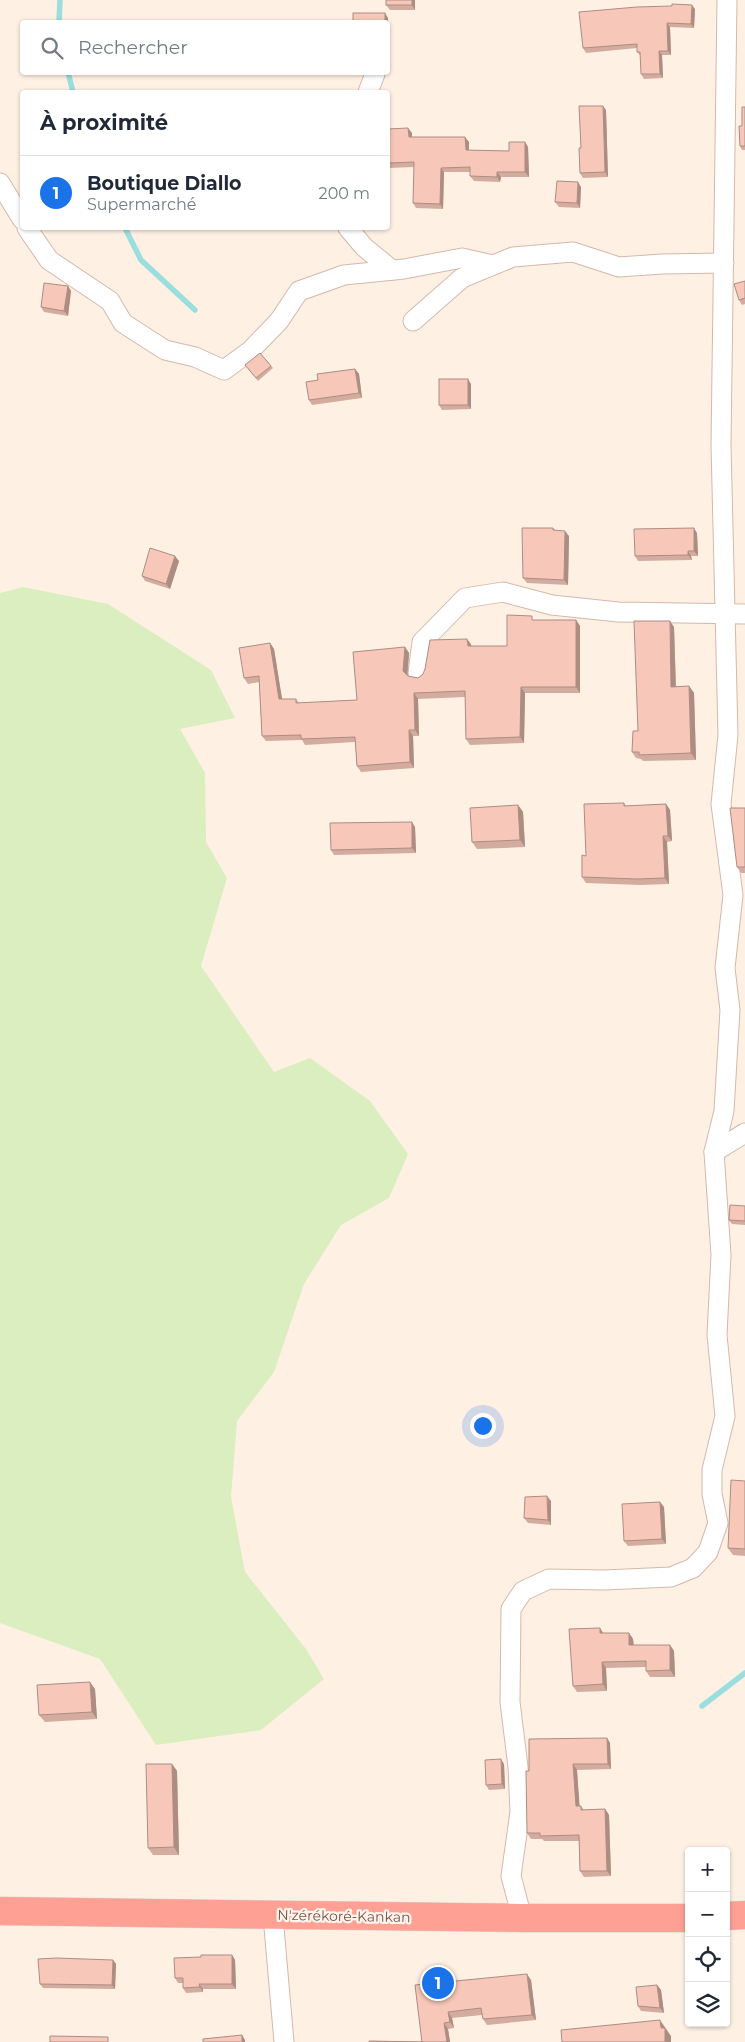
<!DOCTYPE html>
<html lang="fr">
<meta charset="utf-8">
<style>
body{margin:0;font-family:Montserrat,sans-serif;background:#f6f6f7;color:#1f2937}
.controls{position:absolute;right:15px;bottom:15px;display:grid;overflow:hidden;border-radius:5px;box-shadow:0 1px 4px #0004}
.controls button{width:45px;height:45px;display:grid;place-items:center;padding:0;border:0;border-bottom:1px solid #e0e1e3;background:#fff;color:#1f2937;font:25px sans-serif}
.you{position:absolute;left:482px;top:1425px;width:18px;height:18px;margin:-12px;border:4px solid #fff;border-radius:50%;background:#1a73e8;box-shadow:0 0 0 8px #1a73e833}
.badge{display:grid;place-items:center;width:32px;height:32px;border-radius:50%;background:#1a73e8;color:#fff;font-size:16px;font-weight:700}
.pin{position:absolute;translate:-50% -50%;border:2px solid #fff;box-shadow:0 1px 5px #0006}
.list{margin:0;padding:0;list-style:none}
h2{display:flex;justify-content:space-between;align-items:center;height:65px;margin:0;padding:0 20px;font-size:21px}
h2 small{font-size:16px;font-weight:400;color:#747a83}
.list li{display:grid;grid-template-columns:32px 1fr auto;gap:15px;align-items:center;box-sizing:border-box;height:75px;padding:0 20px;border-top:1px solid #e0e1e3}
.list b{display:block;font-size:19px;white-space:nowrap}
.list p{margin:0;font-size:16px;white-space:nowrap;color:#747a83}
.list em{font-size:16px;font-style:normal;color:#747a83}
.icon{flex:none;width:28px;height:28px;fill:none;stroke:currentColor;stroke-width:2;stroke-linecap:round;stroke-linejoin:round}
.map{position:relative;flex:none;width:745px;height:2042px;overflow:hidden}
.search{position:absolute;background:#fff;box-shadow:0 1px 4px #0004;left:20px;top:20px;width:370px;height:55px;display:flex;align-items:center;gap:12px;box-sizing:border-box;padding:0 18px;border-radius:5px;color:#747a83;font-size:19px}
.panel{position:absolute;background:#fff;box-shadow:0 1px 4px #0004;left:20px;top:90px;width:370px;height:140px;border-radius:5px}
.map>svg:first-child{display:block}
.green{fill:#daeec0}
.lines{fill:none;stroke-linecap:round;stroke-linejoin:round}
.stream{stroke:#9bdede;stroke-width:5.5}
.minor-casing{stroke:#d4b8ab;stroke-width:21}
.highway-casing{stroke:#dacecb;stroke-width:29}
.minor{stroke:#fff;stroke-width:19}
.highway{stroke:#ffa095;stroke-width:28}
.wall{fill:#d4ac9f}
.shaded-wall{fill:#ad8c82}
.building{fill:#f7c8b9;stroke:#ad8c82}
.labels{text-anchor:middle;stroke-width:4.5;stroke-linejoin:round;paint-order:stroke}
.street-label{font-size:14px;fill:#7a5146;stroke:#fff5ed}
</style>
<div class="map">
<svg width="745" height="2042" viewBox="0 0 745 2042">
<rect width="100%" height="100%" fill="#fff0e4"/>
<!-- green -->
<polygon class="green" points="23,587 108,604 211,670 235,718 180,729 205,773 206,842 227,878 201,966 274,1072 310,1058 370,1101 408,1154 389,1198 341,1225 304,1284 274,1372 237,1421 231,1497 245,1572 306,1649 324,1679 261,1730 156,1745 100,1659 0,1623 0,593"/>
<g class="lines">
<!-- stream -->
<g class="stream">
<polyline points="59,22 60,0"/>
<polyline points="68,72 73,92"/>
<polyline points="125,228 141,260 195,310"/>
<polyline points="702,1706 745,1673"/>
</g>
<!-- minor casing -->
<g class="minor-casing">
<g id="minor">
<polyline points="368,92 375,74"/>
<polyline points="0,183 22,219"/>
<polyline points="27,228 49,260 110,301 123,323 165,350 195,357 224,370 250,351 279,321 299,291 344,275 404,269 462,258 493,265"/>
<polyline points="348,228 364,247 392,270"/>
<polyline points="413,321 462,278 513,257 573,252 619,267 662,264 724,263"/>
<polyline points="418,673 422,642 465,598 503,592 552,605 618,612 745,614"/>
<polyline points="714,1152 745,1133"/>
<polyline points="273,1916 284,2042"/>
<polyline points="522,1918 511,1876 520,1812 518,1767 510,1702 511,1609 523,1591 549,1579 604,1580 671,1577 693,1568 708,1552 718,1523 712,1494 712,1470 725,1416 717,1335 721,1255 714,1152 724,1111 730,1010 725,968 733,895 721,804 728,735 721,445 727,0"/>
</g>
</g>
<!-- highway casing -->
<g class="highway-casing">
<g id="highway">
<polyline points="0,1911 522,1918 689,1918"/>
<polyline points="726,1916 745,1915"/>
</g>
</g>
<!-- minor -->
<use href="#minor" class="minor"/>
<!-- highway -->
<use href="#highway" class="highway"/>
</g>
<!-- wall -->
<g class="wall">
<polygon points="415,0 415,10 390,10 386,5"/>
<polygon points="695,9 694,28 670,27 671,55 662,55 663,78 644,79 641,74 641,56 637,52 637,48 586,53 583,48"/>
<polygon points="745,107 745,150 742,150 740,146"/>
<polygon points="606,110 608,177 583,178 580,173 581,148"/>
<polygon points="388,129 412,133 412,137 469,142 469,150 509,151 525,142 528,147 529,177 501,177 500,182 474,181 470,176 470,172 444,172 443,209 416,208 413,203 414,167 388,168"/>
<polygon points="581,187 580,208 559,207 555,202"/>
<polygon points="745,281 745,304 742,305 739,300"/>
<polygon points="68,286 71,291 68,316 44,312 41,307"/>
<polygon points="260,353 273,368 258,381 245,365"/>
<polygon points="355,369 359,374 362,398 312,405 309,400 318,380"/>
<polygon points="471,384 471,409 442,410 439,405"/>
<polygon points="553,528 555,530 569,536 568,585 527,583 523,578"/>
<polygon points="697,533 698,556 691,556 692,560 638,561 635,556"/>
<polygon points="179,561 170,589 145,581 142,576"/>
<polygon points="535,620 576,620 580,626 580,693 525,693 524,743 470,745 466,739 465,697 418,699 419,736 413,736 414,768 361,772 357,766 355,742 305,745 302,740 266,741 262,736 259,682 248,684 244,678 270,643 274,649 282,699 296,699 299,703 357,700 405,647 409,653 408,676 418,678 471,644 471,646 507,646"/>
<polygon points="674,627 676,687 689,686 694,693 696,760 643,761 641,759 636,758 632,752"/>
<polygon points="624,803 626,806 666,804 670,810 672,841 667,842 669,884 640,885 586,883 582,877 586,856"/>
<polygon points="518,805 523,812 525,847 477,849 472,842"/>
<polygon points="745,808 745,873 741,873 737,867"/>
<polygon points="415,827 416,853 334,855 331,850"/>
<polygon points="745,1206 745,1225 732,1224 729,1220"/>
<polygon points="745,1481 745,1556 733,1555 728,1548"/>
<polygon points="551,1501 551,1525 528,1523 524,1518"/>
<polygon points="660,1502 664,1507 666,1544 628,1546 624,1541"/>
<polygon points="604,1633 629,1633 633,1639 634,1645 670,1645 674,1651 675,1677 650,1677 646,1671 646,1667 606,1668 607,1691 577,1692 573,1686"/>
<polygon points="95,1689 97,1719 45,1722 39,1715"/>
<polygon points="607,1738 610,1743 611,1769 577,1770 579,1806 581,1806 584,1810 605,1809 609,1815 611,1876 584,1877 580,1871 579,1841 544,1841 542,1839 531,1839 527,1833 529,1771"/>
<polygon points="172,1764 177,1771 179,1855 153,1855 148,1848"/>
<polygon points="504,1764 505,1789 489,1790 486,1785"/>
<polygon points="232,1955 235,1960 236,1989 203,1989 203,1992 186,1993 183,1988 183,1983 178,1983 175,1978 201,1957"/>
<polygon points="113,1960 116,1964 115,1989 43,1988 40,1984"/>
<polygon points="531,1980 536,2020 487,2025 483,2019 482,2015 452,2018 454,2028 448,2029 450,2042 369,2042 422,2042 415,1985"/>
<polygon points="657,1985 661,1990 664,2013 641,2011 638,2006"/>
</g>
<!-- shaded-wall -->
<g class="shaded-wall">
<polygon points="412,0 415,0 415,10 412,5"/>
<polygon points="692,5 695,9 694,28 691,24"/>
<polygon points="385,13 388,18 388,46 388,22 385,22"/>
<polygon points="667,23 670,27 671,55 668,51"/>
<polygon points="659,51 662,55 663,78 660,74"/>
<polygon points="603,106 606,110 608,177 605,172"/>
<polygon points="408,128 412,133 412,142 409,137"/>
<polygon points="465,137 469,142 469,155 466,150"/>
<polygon points="525,142 528,147 529,177 525,172"/>
<polygon points="441,168 444,172 443,209 440,204"/>
<polygon points="497,172 501,177 500,182 497,177"/>
<polygon points="578,182 581,187 580,208 577,203"/>
<polygon points="68,286 71,291 68,316 64,311"/>
<polygon points="355,369 359,374 362,398 359,393"/>
<polygon points="468,379 471,384 471,409 468,405"/>
<polygon points="694,528 697,533 698,556 694,551"/>
<polygon points="565,531 569,536 568,585 564,580"/>
<polygon points="688,551 691,556 692,560 688,555"/>
<polygon points="175,556 179,561 170,589 166,584"/>
<polygon points="576,620 580,626 580,693 576,687"/>
<polygon points="670,621 674,627 676,694 671,687"/>
<polygon points="467,639 471,644 472,652 468,646"/>
<polygon points="270,643 274,649 283,705 279,699"/>
<polygon points="405,647 409,653 407,677 403,671"/>
<polygon points="689,686 694,693 696,760 691,753"/>
<polygon points="521,687 525,693 524,743 520,737"/>
<polygon points="414,693 418,699 419,736 415,730"/>
<polygon points="409,730 413,736 414,768 410,762"/>
<polygon points="666,804 670,810 672,841 668,836"/>
<polygon points="518,805 523,812 525,847 520,840"/>
<polygon points="412,822 415,827 416,853 412,848"/>
<polygon points="663,836 667,842 669,884 665,878"/>
<polygon points="547,1496 551,1501 551,1525 548,1520"/>
<polygon points="660,1502 664,1507 666,1544 662,1539"/>
<polygon points="600,1628 604,1634 600,1633"/>
<polygon points="629,1633 633,1639 634,1652 629,1645"/>
<polygon points="670,1645 674,1651 675,1677 670,1670"/>
<polygon points="602,1662 606,1668 607,1691 603,1684"/>
<polygon points="90,1682 95,1689 97,1719 92,1712"/>
<polygon points="607,1738 610,1743 611,1769 608,1764"/>
<polygon points="501,1759 504,1764 505,1789 502,1784"/>
<polygon points="172,1764 177,1771 179,1855 174,1847"/>
<polygon points="573,1764 577,1770 580,1811 576,1806"/>
<polygon points="605,1809 609,1815 611,1876 607,1871"/>
<polygon points="232,1955 235,1960 236,1989 232,1984"/>
<polygon points="113,1960 116,1964 115,1989 112,1985"/>
<polygon points="527,1974 531,1980 536,2020 532,2015"/>
<polygon points="199,1984 203,1989 203,1992 200,1987"/>
<polygon points="657,1985 661,1990 664,2013 660,2008"/>
<polygon points="448,2012 452,2018 454,2028 450,2022"/>
<polygon points="660,2020 671,2036 671,2042 665,2042 661,2028"/>
<polygon points="444,2023 448,2029 450,2042 447,2042"/>
<polygon points="242,2035 245,2040 245,2042 242,2042"/>
</g>
<!-- building -->
<g class="building">
<rect x="386" y="0" width="26" height="5"/>
<polygon points="672,4 692,5 691,24 667,23 668,51 659,51 660,74 641,74 640,52 637,52 637,44 583,48 579,12 637,7 672,6"/>
<rect x="353" y="13" width="32" height="9"/>
<polygon points="579,106 603,106 605,172 580,173 579,148 581,148"/>
<polygon points="742,107 745,107 745,146 740,146 739,126 742,126"/>
<polygon points="408,128 409,137 465,137 466,150 509,151 509,142 525,142 525,172 497,172 497,177 470,176 470,167 441,168 440,204 413,203 414,162 388,163 388,129"/>
<polygon points="557,181 578,182 577,203 555,202"/>
<polygon points="745,281 745,298 739,300 734,284"/>
<polygon points="44,283 68,286 64,311 41,307"/>
<polygon points="260,353 271,366 256,378 245,365"/>
<polygon points="355,369 359,393 309,400 306,382 318,380 317,374"/>
<rect x="439" y="379" width="29" height="26"/>
<polygon points="522,528 553,528 553,530 565,531 564,580 523,578"/>
<polygon points="694,528 694,551 688,551 688,555 635,556 634,529"/>
<polygon points="150,548 175,556 166,584 142,576"/>
<polygon points="507,615 532,616 532,620 576,620 576,687 521,687 520,737 466,739 465,691 414,693 415,730 409,730 410,762 357,766 355,737 301,739 301,735 262,736 259,676 244,678 239,648 270,643 279,699 296,699 296,703 357,700 353,652 405,647 403,671 408,676 418,678 423,674 425,669 430,640 467,639 468,646 507,646"/>
<polygon points="634,621 670,621 671,687 689,686 691,753 639,755 639,752 632,752 633,731 638,731"/>
<polygon points="624,803 624,806 666,804 668,836 663,836 665,878 637,879 582,877 582,855 586,856 584,804"/>
<polygon points="518,805 520,840 472,842 470,808"/>
<polygon points="730,808 745,808 745,867 737,867"/>
<polygon points="412,822 412,848 331,850 330,823"/>
<polygon points="730,1205 745,1206 745,1221 729,1220"/>
<polygon points="731,1480 745,1481 745,1549 728,1548"/>
<polygon points="547,1496 548,1520 524,1518 525,1497"/>
<polygon points="660,1502 662,1539 624,1541 622,1504"/>
<polygon points="600,1628 600,1633 629,1633 629,1645 670,1645 670,1670 646,1671 646,1661 602,1662 603,1684 573,1686 569,1629"/>
<polygon points="90,1682 92,1712 39,1715 37,1685"/>
<polygon points="607,1738 608,1764 573,1764 576,1806 581,1806 581,1810 605,1809 607,1871 580,1871 579,1835 540,1836 540,1833 527,1833 526,1771 529,1771 529,1739"/>
<polygon points="501,1759 502,1784 486,1785 485,1760"/>
<polygon points="146,1764 172,1764 174,1847 148,1848"/>
<polygon points="201,1955 232,1955 232,1984 199,1984 200,1987 183,1988 183,1978 175,1978 174,1958 201,1957"/>
<polygon points="56,1958 113,1960 112,1985 40,1984 38,1959"/>
<polygon points="527,1974 532,2015 483,2019 481,2008 448,2012 450,2022 444,2023 447,2042 369,2042 369,2041 422,2042 415,1985"/>
<polygon points="657,1985 660,2008 638,2006 636,1987"/>
<polygon points="660,2020 661,2028 665,2028 665,2042 562,2042 561,2030"/>
<polygon points="242,2035 242,2042 203,2042 203,2039"/>
<polygon points="50,2036 108,2037 108,2042 50,2042"/>
</g>
<g class="labels">
<!-- street labels -->
<g class="street-label">
<text transform="translate(344 1916) rotate(1)" y="5">N'zérékoré-Kankan</text>
</g>
</g>
</svg>
<div class="controls">
<button>+</button>
<button>−</button>
<button><svg class="icon" aria-label="locate" viewBox="0 0 24 24"><circle cx="12" cy="12" r="6"/><path d="M12 2v4M12 18v4M2 12h4M18 12h4"/></svg></button>
<button><svg class="icon" aria-label="layers" viewBox="0 0 24 24"><path d="M12 4l9 5-9 5-9-5zM3 14l9 5 9-5"/></svg></button>
</div>
<div class="you"></div>
<div class="pin badge" style="left:438px;top:1983px">1</div>
<div class="search"><svg class="icon" aria-label="search" viewBox="0 0 24 24"><circle cx="10" cy="10" r="6"/><path d="M15 15l6 6"/></svg>Rechercher</div>
<section class="panel">
<h2>À proximité<small></small></h2>
<ul class="list">
<li><span class="badge">1</span><div><b>Boutique Diallo</b><p>Supermarché</p></div><em>200 m</em></li>
</ul>
</section>
</div>
